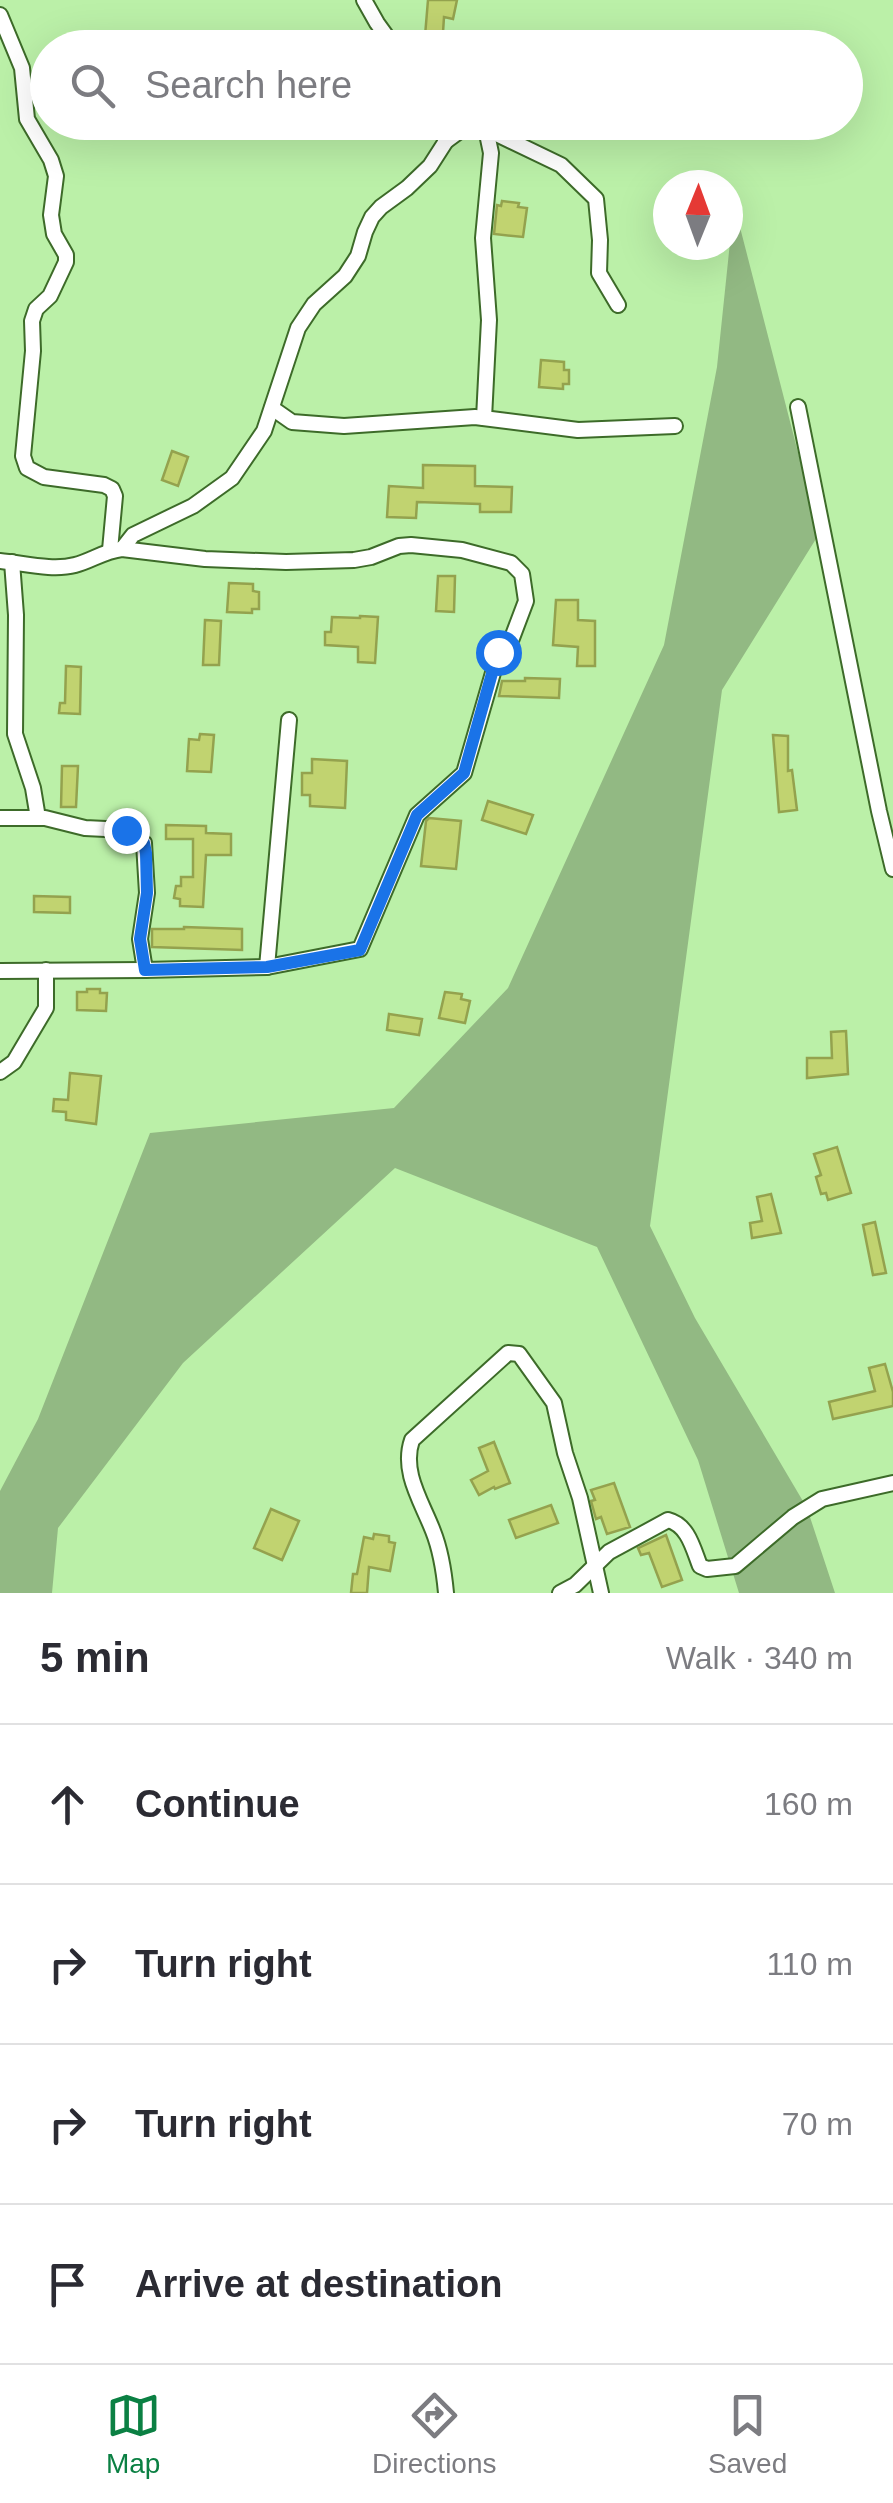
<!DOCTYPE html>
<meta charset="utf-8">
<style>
body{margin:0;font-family:Arial,sans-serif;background:#f7f7f7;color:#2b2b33}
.compass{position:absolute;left:653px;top:170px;width:90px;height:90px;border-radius:50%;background:#fff;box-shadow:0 10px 40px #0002;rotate:1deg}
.stop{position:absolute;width:30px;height:30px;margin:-22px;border:8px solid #1a73e8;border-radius:50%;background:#fff}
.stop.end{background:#1a73e8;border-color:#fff;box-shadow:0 2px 10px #0008}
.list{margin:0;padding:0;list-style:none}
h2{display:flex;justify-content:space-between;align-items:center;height:130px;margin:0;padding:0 40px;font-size:42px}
h2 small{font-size:32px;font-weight:400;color:#7c7c81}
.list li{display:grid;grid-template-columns:65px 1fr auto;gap:30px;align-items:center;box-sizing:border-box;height:160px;padding:0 40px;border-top:2px solid #e1e1e2}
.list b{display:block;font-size:38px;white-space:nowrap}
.list em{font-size:32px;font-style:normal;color:#7c7c81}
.icon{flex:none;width:55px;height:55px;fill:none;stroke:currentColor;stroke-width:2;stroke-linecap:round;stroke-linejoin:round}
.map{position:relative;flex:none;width:893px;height:1593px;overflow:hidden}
.search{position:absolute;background:#fff;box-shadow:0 10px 40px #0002;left:30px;right:30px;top:30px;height:110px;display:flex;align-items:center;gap:25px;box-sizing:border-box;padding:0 35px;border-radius:55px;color:#7c7c81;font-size:38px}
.sheet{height:770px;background:#fff}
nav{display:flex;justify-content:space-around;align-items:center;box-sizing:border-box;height:140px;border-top:2px solid #e1e1e2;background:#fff;font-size:28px;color:#7c7c81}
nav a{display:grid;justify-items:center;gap:5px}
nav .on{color:#0b8043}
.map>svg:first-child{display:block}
.green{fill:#92b983}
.building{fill:#c1d370;stroke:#94a24e;stroke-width:2.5}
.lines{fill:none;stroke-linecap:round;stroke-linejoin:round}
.minor-casing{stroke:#3d6b29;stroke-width:18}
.minor{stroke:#fff;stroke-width:14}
.route{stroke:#1a73e8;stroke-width:12}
</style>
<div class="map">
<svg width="893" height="1593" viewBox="0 0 893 1593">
<rect width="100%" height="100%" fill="#bbf0a8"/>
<!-- green -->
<polygon class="green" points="734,204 819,534 722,690 650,1226 695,1318 807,1508 835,1593 739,1593 698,1460 597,1247 395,1168 183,1363 58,1528 52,1593 0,1593 0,1491 38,1419 150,1133 394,1108 508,988 664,645 717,367"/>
<!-- building -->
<g class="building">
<polygon points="428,0 457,0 453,19 444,17 442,48 424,48"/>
<polygon points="502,201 519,203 518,207 527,208 523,237 494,234 497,205 501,206"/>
<polygon points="541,360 564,362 564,370 569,370 569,384 563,384 563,389 539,387"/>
<polygon points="172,451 188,457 178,486 162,480"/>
<polygon points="423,465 475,466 475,486 512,487 511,512 480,512 480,504 417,502 416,518 387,517 389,486 423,488"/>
<polygon points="438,576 455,576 454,612 436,611"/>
<polygon points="229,583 253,584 253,591 259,592 259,609 252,609 252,613 227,612"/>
<polygon points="556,600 578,600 578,620 595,621 595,666 577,666 578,647 553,645"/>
<polygon points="360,616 378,617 375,663 358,662 358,647 325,645 325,632 331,632 332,617 360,618"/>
<polygon points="205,620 221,621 219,665 203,665"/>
<polygon points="66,666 81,667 80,714 59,713 60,703 65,703"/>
<polygon points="525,678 560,679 559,698 499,696 502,681 525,681"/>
<polygon points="200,734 214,735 211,772 187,771 189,739 199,740"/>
<polygon points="773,735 788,736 788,771 792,770 797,810 779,812"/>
<polygon points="312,759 347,761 345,808 310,806 310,795 302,795 302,773 312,773"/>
<polygon points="62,766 78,766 76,807 61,807"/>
<polygon points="488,801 533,815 526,834 482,820"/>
<polygon points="429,818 461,821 456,869 421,866 426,821"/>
<polygon points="166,825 206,826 206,833 231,834 231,855 206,855 203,907 180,906 180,899 174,898 176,886 181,886 181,877 193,877 193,839 166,839"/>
<polygon points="34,896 70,897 70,913 34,912"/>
<polygon points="184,927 242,929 242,950 152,947 152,929 184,929"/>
<polygon points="87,989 100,989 100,993 107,993 106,1011 77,1010 77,992 87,992"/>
<polygon points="445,992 462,994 461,999 470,1001 465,1023 439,1018"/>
<polygon points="389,1014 422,1019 419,1035 387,1030"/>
<polygon points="846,1031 848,1074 807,1078 807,1058 832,1058 831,1032"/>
<polygon points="70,1073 101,1076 96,1124 66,1120 66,1112 53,1111 54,1099 68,1100"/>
<polygon points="837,1147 851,1193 828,1200 826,1193 821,1194 816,1177 821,1175 814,1154"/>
<polygon points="771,1194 781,1233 752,1238 750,1223 762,1221 757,1197"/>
<polygon points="875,1222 886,1273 873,1275 863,1225"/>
<polygon points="885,1364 893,1392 893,1406 833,1419 829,1402 875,1391 869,1368"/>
<polygon points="494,1442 510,1483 495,1489 494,1487 479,1495 471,1480 488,1471 479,1448"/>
<polygon points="614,1483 630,1527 607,1534 601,1517 596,1519 591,1501 595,1500 591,1490"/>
<polygon points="551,1505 558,1523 516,1538 509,1520"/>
<polygon points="271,1509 299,1521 282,1560 254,1548"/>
<polygon points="374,1534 389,1536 389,1542 395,1543 390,1571 369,1567 367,1593 351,1593 353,1574 357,1574 364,1537 373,1539"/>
<polygon points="666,1535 682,1580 662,1587 649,1553 641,1555 638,1548"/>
</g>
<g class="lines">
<!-- minor casing -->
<g class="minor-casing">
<g id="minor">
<polyline points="364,0 377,23 395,48"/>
<polyline points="0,15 22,68 27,119 51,160 56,176 51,215 54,234 66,255 66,262 50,296 36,309 32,321 33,351 23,456 27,468 44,477 104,485 112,489 115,496 110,550"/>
<polyline points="438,122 446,141"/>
<polyline points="798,407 879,811 893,869"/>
<polyline points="272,408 292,422 344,426 475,417 578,430 675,426"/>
<polyline points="484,418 489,320 483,238 491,153 486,129"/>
<polyline points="122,549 133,535 193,506 232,478 264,431 298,328 314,304 345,276 358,256 365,232 372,217 381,207 407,188 430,166 446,141 461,130 486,129 561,165 596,199 600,240 599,273 618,305"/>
<path d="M0,561C23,563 52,571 75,565C91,561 104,551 122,549L205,559L286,562L354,560L371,557L399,546L411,545L462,550L511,563L522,574L526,601L512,638L499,652L464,773L417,815L360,949L267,967L145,970L140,939L147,893L144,843L126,830L85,828L45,818H0"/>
<polyline points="12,562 16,615 15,734 33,788 38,818"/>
<polyline points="267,967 289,720"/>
<polyline points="0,971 145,970"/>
<polyline points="0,1072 14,1062 46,1008 46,970"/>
<path d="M446,1593C444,1571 441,1551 433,1531C422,1502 401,1472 412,1440L508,1353L519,1354L554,1403L565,1453L580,1498L601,1593"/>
<path d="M560,1593L575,1585L609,1552L668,1520C688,1525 693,1548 700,1566L707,1569L735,1566L793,1517L822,1499L893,1483"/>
</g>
</g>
<!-- minor -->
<use href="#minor" class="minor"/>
</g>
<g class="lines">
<!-- route -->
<polyline class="route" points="126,830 144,843 146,853 147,893 140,939 145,970 267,967 360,950 417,815 464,773 498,652"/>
</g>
</svg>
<svg class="compass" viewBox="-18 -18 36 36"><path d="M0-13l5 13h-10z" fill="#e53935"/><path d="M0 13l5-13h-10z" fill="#7c7c81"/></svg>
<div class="stop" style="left:498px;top:652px"></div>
<div class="stop end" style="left:126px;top:830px"></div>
<div class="search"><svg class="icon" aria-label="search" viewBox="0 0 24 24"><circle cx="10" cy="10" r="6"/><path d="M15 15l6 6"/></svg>Search here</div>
</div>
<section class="sheet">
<h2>5 min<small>Walk · 340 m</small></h2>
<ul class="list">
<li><svg class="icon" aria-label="ahead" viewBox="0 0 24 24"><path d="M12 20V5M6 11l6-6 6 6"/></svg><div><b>Continue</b></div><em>160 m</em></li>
<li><svg class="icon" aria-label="right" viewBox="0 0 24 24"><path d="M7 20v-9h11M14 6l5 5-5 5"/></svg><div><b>Turn right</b></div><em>110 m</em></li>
<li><svg class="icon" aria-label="right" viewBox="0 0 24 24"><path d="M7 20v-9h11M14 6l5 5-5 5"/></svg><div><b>Turn right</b></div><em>70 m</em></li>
<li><svg class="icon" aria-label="arrive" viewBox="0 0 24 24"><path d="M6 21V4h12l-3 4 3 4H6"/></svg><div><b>Arrive at destination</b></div></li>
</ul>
</section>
<nav>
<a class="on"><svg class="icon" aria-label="map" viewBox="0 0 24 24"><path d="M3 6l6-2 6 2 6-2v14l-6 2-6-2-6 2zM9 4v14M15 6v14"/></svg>Map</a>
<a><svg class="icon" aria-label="directions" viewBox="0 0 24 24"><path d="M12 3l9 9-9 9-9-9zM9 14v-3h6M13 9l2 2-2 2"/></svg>Directions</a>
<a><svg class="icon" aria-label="saved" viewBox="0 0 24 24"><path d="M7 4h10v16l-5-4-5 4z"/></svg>Saved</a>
</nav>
